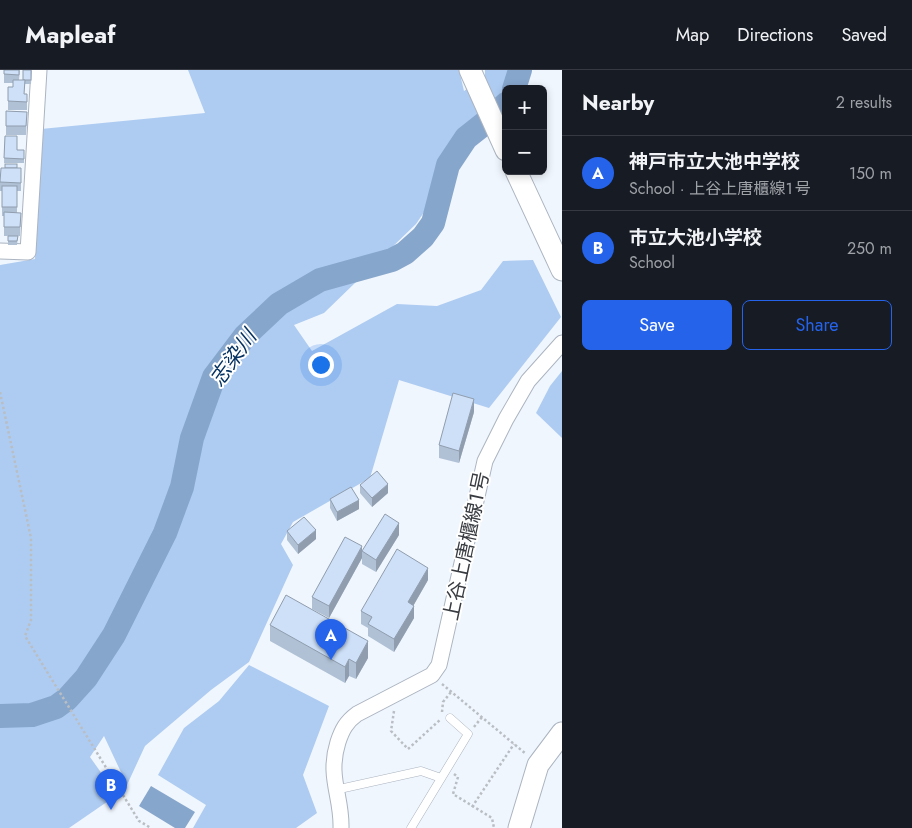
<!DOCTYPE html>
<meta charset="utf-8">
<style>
body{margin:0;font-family:Jost,"Noto Sans JP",sans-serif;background:#20242c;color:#f1f3f6}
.controls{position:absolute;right:15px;top:15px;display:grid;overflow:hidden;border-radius:8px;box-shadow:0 2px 8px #0003}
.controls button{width:45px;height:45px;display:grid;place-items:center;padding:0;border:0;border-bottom:1px solid #363941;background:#171b24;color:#f1f3f6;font:25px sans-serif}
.you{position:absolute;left:320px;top:294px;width:18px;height:18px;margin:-12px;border:4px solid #fff;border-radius:50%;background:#1a73e8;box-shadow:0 0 0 8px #1a73e833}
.badge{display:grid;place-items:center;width:32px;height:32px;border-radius:50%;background:#2563eb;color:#fff;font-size:16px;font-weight:700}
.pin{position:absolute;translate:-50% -41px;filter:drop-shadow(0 1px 2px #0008)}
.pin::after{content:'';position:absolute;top:26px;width:18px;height:15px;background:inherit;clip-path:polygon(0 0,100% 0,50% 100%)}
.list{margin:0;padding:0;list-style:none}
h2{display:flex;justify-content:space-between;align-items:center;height:65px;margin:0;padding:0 20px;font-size:21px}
h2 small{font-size:16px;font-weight:400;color:#9ea1a6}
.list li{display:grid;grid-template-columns:32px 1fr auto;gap:15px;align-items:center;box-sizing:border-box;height:75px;padding:0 20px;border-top:1px solid #363941}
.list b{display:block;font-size:19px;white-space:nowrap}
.list p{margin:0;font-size:16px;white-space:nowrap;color:#9ea1a6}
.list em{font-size:16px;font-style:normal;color:#9ea1a6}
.actions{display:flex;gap:10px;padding:15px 20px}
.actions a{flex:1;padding:11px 0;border:1px solid #2563eb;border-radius:8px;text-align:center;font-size:18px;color:#2563eb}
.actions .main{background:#2563eb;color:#fff}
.map{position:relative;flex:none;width:562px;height:758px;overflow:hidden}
header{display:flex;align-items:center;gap:30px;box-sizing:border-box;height:70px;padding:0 25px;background:#171b24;border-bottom:1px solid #363941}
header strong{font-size:24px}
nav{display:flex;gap:28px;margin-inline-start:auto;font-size:18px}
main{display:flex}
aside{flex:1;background:#171b24}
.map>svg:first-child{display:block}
.green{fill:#aeccf2}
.water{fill:#87a6cc}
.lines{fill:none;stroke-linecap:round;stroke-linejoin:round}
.river{stroke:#87a6cc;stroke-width:24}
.lane-casing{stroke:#abb4c0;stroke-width:9}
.street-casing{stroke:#abb4c0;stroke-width:17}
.secondary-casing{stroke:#abb4c0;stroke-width:23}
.path{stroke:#b9bec4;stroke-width:2.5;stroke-dasharray:2.5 2.5;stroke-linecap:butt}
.lane{stroke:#fff;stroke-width:8}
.street{stroke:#fff;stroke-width:15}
.secondary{stroke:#fff;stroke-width:21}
.wall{fill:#b0c1d5}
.shaded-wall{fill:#909dae}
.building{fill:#cde0f8;stroke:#909dae}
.labels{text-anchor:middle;stroke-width:4;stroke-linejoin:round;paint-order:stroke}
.street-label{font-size:20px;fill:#383b40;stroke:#fff}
.water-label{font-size:21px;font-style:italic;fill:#053261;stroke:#fff}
</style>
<header>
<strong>Mapleaf</strong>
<nav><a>Map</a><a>Directions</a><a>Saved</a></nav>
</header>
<main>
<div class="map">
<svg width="562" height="758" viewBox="0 0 562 758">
<rect width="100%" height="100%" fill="#f0f6fd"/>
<!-- green -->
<g class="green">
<polygon points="188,0 459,0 464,21 485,6 485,0 509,0 506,21 416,154 324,243 294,255 312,281 397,234 437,236 481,220 503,191 533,190 561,247 489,338 399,310 370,408 293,452 281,474 293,495 249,592 211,620 145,676 127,715 104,666 90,687 117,725 69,758 0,758 0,195 35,189 41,59 205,43"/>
<polygon points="562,301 562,368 536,343 550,316"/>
<polygon points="249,595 329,636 303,705 317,743 296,758 193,758 206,735 158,705 184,658 219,631"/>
</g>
<!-- water -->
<polygon class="water" points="151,716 195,742 185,758 175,758 139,736"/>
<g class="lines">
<!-- river -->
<g class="river">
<polyline points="514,19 520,0"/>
<polyline points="0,646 32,645 56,637 67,629 86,608 114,565 165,463 182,417 192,368 214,307 245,266 279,234 320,210 392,190 405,183 423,167 433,153 448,95 466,68 490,49 506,34"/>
</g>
<!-- lane casing -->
<g class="lane-casing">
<g id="lane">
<polyline points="335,720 421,701 441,708"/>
<polyline points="411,758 468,664 450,648"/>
</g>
</g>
<!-- street casing -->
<g class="street-casing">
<g id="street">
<polyline points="0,181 28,182 39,0"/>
<path d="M341,758C342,726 327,707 338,672C342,660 346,652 357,644L432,605L439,595L485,391L506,349L528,311L562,273"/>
</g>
</g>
<!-- secondary casing -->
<g class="secondary-casing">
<g id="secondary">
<polyline points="470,0 506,80"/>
<polyline points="516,101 562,200"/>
<polyline points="519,758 538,695 562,663"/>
</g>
</g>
<!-- path -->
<g class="path">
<polyline points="0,322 31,468 31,550 25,566 139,751 151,758"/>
<polyline points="442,614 526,684"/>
<polyline points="394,641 391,661 408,679 441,649"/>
<polyline points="442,642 443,632 451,622"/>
<polyline points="474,657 482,647"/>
<polyline points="454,704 458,707 453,724 492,748 494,758"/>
<polyline points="472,737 514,674"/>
</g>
<!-- lane -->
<use href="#lane" class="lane"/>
<!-- street -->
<use href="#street" class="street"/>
<!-- secondary -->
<use href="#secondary" class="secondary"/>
</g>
<!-- wall -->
<g class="wall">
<polygon points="20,0 19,10 23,10 32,0 31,14 25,14 24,24 27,24 27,40 8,40 8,31 13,17 13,13 4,13 4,4"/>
<polygon points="6,41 27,42 26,65 6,65"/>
<polygon points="5,66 17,80 24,80 24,93 4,93"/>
<polygon points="17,98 21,98 21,121 17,121 17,143 21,143 20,166 16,166 18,166 17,175 8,175 8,166 4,166 4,146 2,146 2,121 0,121 0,112"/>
<polygon points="474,342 459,393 439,388 439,375"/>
<polygon points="360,415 388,423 372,437 360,423"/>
<polygon points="330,429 359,439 337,451 330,438"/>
<polygon points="287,461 316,469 298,484 287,470"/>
<polygon points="399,465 376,502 362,494 362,488 329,548 312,539 312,527 362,481"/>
<polygon points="428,510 413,536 414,548 394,582 368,566 368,558 361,554 361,541"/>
<polygon points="270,555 368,588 356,609 349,606 345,613 270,571"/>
</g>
<!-- shaded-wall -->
<g class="shaded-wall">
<polygon points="474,329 474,342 459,393 459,381"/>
<polygon points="388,414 388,423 372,437 372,428"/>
<polygon points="359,430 359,439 337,451 337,442"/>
<polygon points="399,453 399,465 376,502 376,490"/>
<polygon points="316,460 316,469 298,484 298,475"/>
<polygon points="362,476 362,488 329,548 329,536"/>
<polygon points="428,498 428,510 408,545 408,532"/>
<polygon points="414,536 414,548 394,582 394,569"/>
<polygon points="368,571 368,588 356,609 356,593"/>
<polygon points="349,589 349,606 345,613 345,597"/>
</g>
<!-- building -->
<g class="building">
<polygon points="4,0 19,0 19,5 4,4"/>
<rect x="23" y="0" width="8" height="10"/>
<polygon points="13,10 25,10 24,24 27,24 27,32 8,31 8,17 13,17"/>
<polygon points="6,41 27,42 26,56 6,56"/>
<polygon points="5,66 17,66 17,80 24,80 24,89 4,88"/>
<rect x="5" y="94" width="12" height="4"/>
<polygon points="1,98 21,98 21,113 0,112"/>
<rect x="2" y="116" width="15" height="21"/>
<polygon points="4,142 21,143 20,157 4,157"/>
<polygon points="8,166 18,166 17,171 8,171"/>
<polygon points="453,323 474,329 459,381 439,375"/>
<polygon points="377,401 388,414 372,428 360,415"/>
<polygon points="351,417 359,430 337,442 330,429"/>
<polygon points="385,444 399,453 376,490 362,481"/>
<polygon points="304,447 316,460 298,475 287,461"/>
<polygon points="345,467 362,476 329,536 312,527"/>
<polygon points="397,479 428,498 408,532 414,536 394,569 368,554 372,547 361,541"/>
<polygon points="286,525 368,571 356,593 349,589 345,597 270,555"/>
</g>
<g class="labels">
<!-- street labels -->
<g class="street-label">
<text transform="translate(466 476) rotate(-78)" y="7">上谷上唐櫃線１号</text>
</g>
<!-- water labels -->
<g class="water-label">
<text transform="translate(233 288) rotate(-54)" y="7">志染川</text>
</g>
</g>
</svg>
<div class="controls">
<button>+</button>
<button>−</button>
</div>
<div class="you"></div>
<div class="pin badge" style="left:331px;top:590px">A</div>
<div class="pin badge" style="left:111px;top:740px">B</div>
</div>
<aside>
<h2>Nearby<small>2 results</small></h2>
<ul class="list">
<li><span class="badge">A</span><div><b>神戸市立大池中学校</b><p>School · 上谷上唐櫃線１号</p></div><em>150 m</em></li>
<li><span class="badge">B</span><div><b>市立大池小学校</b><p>School</p></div><em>250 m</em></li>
</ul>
<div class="actions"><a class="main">Save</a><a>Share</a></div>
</aside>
</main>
